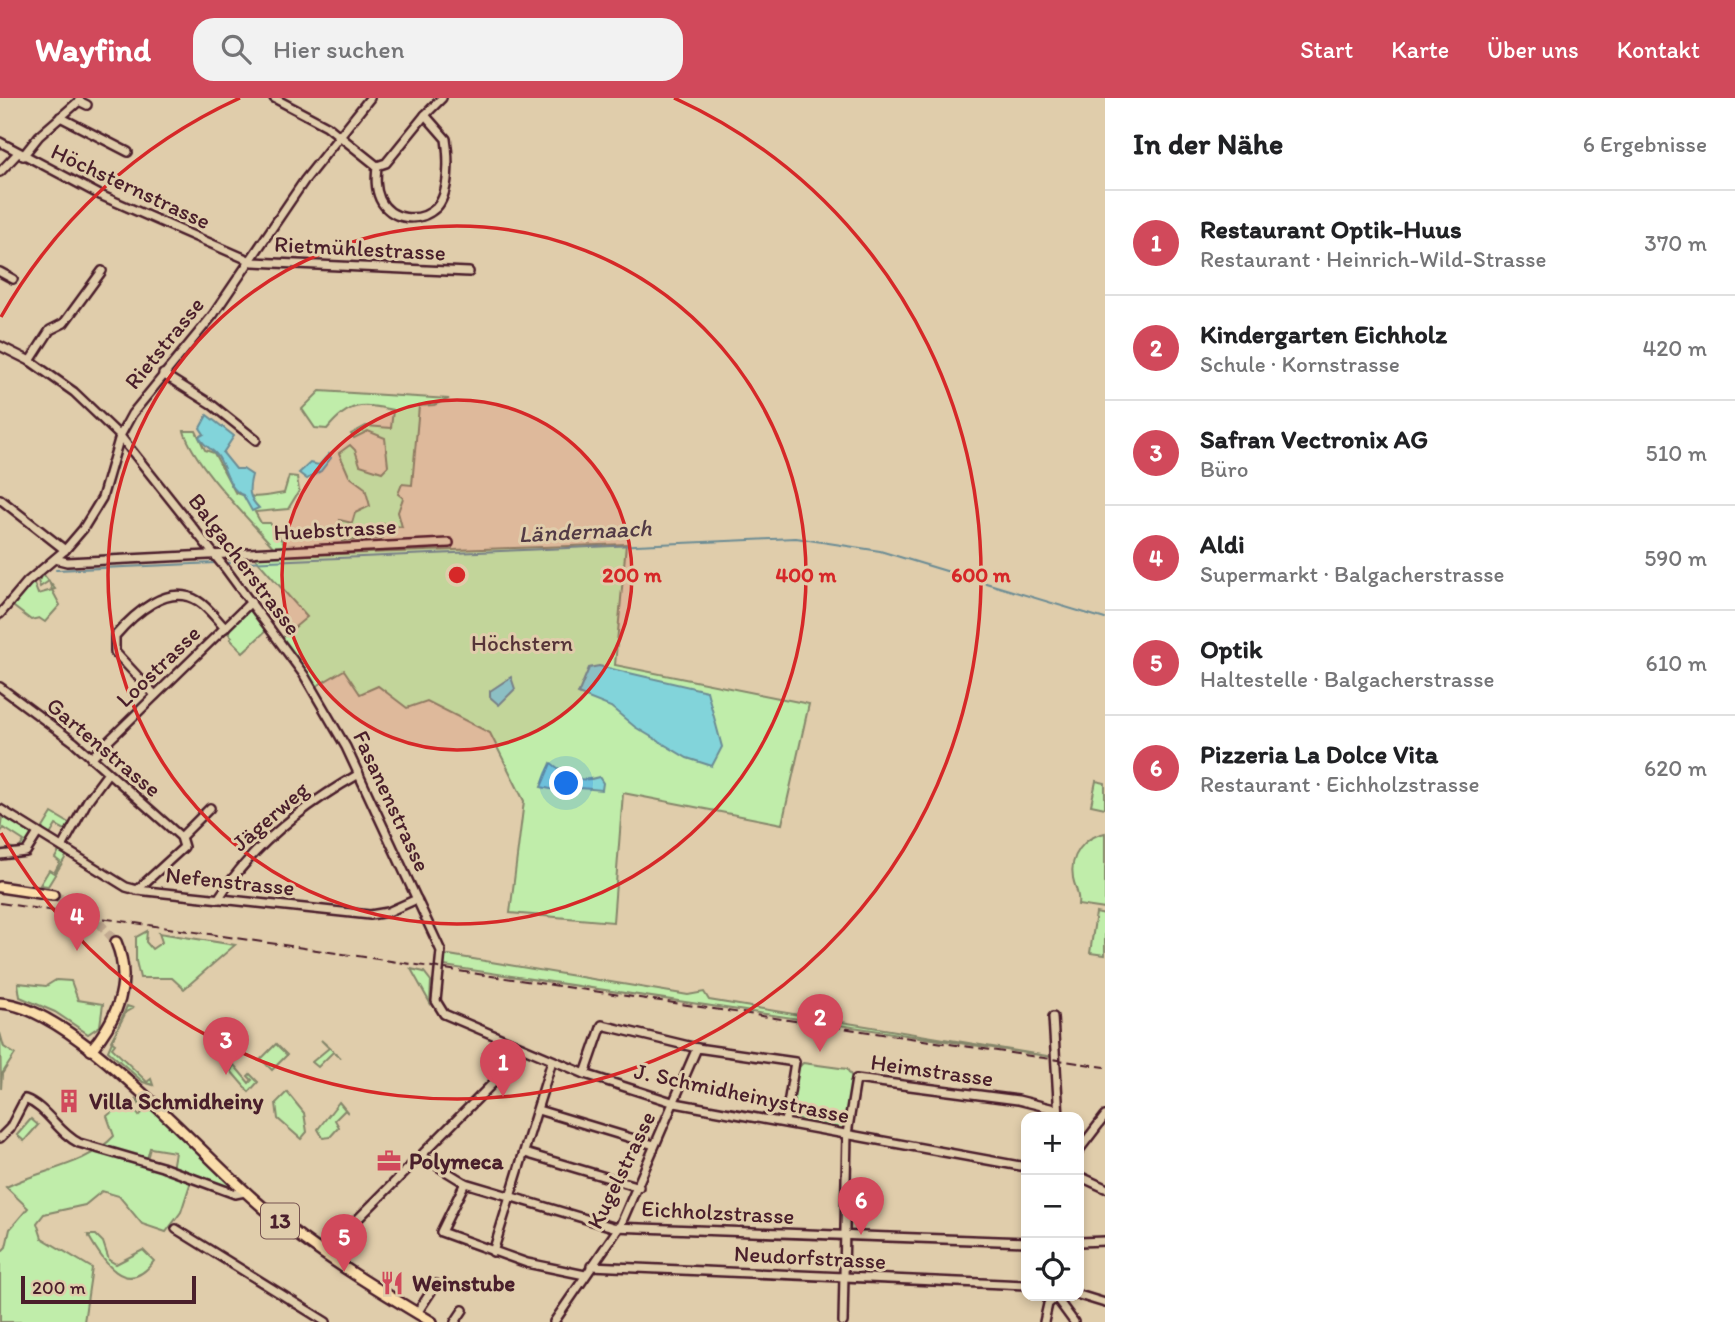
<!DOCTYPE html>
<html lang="de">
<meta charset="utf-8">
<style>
body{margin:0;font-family:Itim,sans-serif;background:#f2f2f2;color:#202124}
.controls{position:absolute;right:21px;bottom:21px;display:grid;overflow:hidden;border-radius:14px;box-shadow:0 4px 10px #0003}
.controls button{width:63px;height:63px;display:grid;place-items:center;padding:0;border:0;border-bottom:2px solid #e0e0e0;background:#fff;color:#202124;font:35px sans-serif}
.scale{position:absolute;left:21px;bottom:18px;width:175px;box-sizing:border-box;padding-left:7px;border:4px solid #4a1f2b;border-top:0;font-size:19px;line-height:24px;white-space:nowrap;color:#4a1f2b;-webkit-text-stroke:5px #e0cdab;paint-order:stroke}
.you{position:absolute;left:567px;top:686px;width:24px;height:24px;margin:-18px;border:5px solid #fff;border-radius:50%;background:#1a73e8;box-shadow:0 0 0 10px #1a73e833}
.badge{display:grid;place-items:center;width:46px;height:46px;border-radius:50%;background:#d1495b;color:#fff;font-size:23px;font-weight:700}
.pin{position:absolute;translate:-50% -58px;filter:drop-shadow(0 2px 4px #0008)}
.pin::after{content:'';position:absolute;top:37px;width:24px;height:21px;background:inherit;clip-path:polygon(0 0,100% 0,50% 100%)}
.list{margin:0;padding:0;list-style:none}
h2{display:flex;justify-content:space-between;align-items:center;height:91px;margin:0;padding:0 28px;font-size:30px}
h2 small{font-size:23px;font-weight:400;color:#757577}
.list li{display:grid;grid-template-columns:46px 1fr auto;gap:21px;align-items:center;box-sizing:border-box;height:105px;padding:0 28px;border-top:2px solid #e0e0e0}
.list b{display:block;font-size:26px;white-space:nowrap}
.list p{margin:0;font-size:23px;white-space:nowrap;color:#757577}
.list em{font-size:23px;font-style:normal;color:#757577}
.icon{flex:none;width:38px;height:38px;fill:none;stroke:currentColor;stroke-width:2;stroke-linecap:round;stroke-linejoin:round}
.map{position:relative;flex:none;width:1105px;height:1224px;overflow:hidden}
header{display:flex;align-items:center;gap:42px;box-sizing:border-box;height:98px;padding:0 35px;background:#d1495b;color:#fff}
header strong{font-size:33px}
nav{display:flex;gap:38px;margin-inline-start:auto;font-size:24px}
.search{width:490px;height:63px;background:#f2f2f2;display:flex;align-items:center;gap:18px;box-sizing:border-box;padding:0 24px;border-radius:21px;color:#757577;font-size:26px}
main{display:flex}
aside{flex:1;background:#fff}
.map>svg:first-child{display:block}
.green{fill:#c0edaa;stroke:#85866a;stroke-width:2}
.water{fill:#82d4da;stroke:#6c8c94;stroke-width:2}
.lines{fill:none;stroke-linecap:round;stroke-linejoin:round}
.stream{stroke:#6c8c94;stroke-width:2}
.major-tunnel{stroke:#c2aa91;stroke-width:9;stroke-dasharray:9 4.5;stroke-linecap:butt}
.minor-casing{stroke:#4a1f2b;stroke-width:12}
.major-casing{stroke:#4a1f2b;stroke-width:14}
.minor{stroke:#e0cdab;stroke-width:7}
.major{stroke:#faddab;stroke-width:9}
.rail{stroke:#4a1f2b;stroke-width:2;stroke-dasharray:10 5;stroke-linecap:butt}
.ring{fill:none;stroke:#d62828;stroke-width:3.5}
.labels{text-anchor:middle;stroke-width:6;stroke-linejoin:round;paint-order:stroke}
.shield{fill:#e0cdab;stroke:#775351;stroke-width:2}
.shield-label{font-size:21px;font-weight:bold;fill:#4a1f2b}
.street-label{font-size:23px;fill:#4a1f2b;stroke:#e0cdab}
.park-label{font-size:23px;fill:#563438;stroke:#e0cdab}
.poi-label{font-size:23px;font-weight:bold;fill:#4a1f2b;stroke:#e0cdab;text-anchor:start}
.water-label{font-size:24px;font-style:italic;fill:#523a45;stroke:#e0cdab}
.centre{fill:#d62828;stroke:#e0cdab;stroke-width:3.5}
.ring-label{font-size:21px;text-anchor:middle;font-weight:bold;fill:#d62828;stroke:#e0cdab;stroke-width:6;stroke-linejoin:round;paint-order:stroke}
</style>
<header>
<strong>Wayfind</strong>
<div class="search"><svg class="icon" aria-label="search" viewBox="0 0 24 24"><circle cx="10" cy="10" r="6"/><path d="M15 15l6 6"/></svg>Hier suchen</div>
<nav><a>Start</a><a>Karte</a><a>Über uns</a><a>Kontakt</a></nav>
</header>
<main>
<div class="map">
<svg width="1105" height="1224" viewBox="0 0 1105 1224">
<rect width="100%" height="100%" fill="#e0cdab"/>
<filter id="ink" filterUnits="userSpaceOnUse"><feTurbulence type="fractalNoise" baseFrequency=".0143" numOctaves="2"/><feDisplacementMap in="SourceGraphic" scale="14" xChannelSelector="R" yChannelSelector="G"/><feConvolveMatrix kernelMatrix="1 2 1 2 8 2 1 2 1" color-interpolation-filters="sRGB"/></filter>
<g filter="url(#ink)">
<!-- green -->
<g class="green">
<path d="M320,293L449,301L434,307L419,308L412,387L402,386L398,396L403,400L398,414L402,429L381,426L382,440L342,443L340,422L352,425L355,415L370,408L365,390L349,378L339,355L350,347L355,352L360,367L382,374L388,368L385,340L368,333L354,340L351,336L366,328L391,330L393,312C361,305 349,304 327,331L315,330L302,311Z"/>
<path d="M184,333H196L205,352L214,355L235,394C251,402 266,398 284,395L289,378L297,379L299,393L288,411L255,414L261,425H270L286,449L275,451C250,422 194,367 184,333Z"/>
<polygon points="626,446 615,567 809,606 782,726 623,695 613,824 510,815 524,703 490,635 427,603 407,610 378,588 360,596 344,572 315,589 282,540 307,519 254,459"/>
<polygon points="44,477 55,491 52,492 60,507 45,524 39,520 31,522 14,509 14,505 33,483 38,496 52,492 49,483 40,489 38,483"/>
<polygon points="251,511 268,531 243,554 230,541 232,539 226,533"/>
<polygon points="1096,683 1105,685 1105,710 1091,707"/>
<polygon points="52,715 72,727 69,734 56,727 50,737 41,733"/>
<polygon points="2,717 33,736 25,751 9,755 9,749 18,752 24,743 4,730 0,735"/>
<path d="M1105,735V811L1078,807C1080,795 1075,791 1073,780C1069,758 1084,739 1105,735Z"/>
<polygon points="59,753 67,757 48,788 40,787 49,772 54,775 60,764 55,760"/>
<polygon points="1096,815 1105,817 1105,857 1090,855"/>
<polygon points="147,833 146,844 152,851 162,844 159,835 235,847 184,891 172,880 140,880 136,863 136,839"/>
<polygon points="449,857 688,897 704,894 709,902 1053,959 444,868 445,858"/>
<polygon points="411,871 424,874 431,883 430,905"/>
<polygon points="56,882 71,883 78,902 103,906 100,928 88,936 55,914 20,899 18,885 46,888"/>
<polygon points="127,908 133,910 126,914 111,943 115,946 112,950 147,984 151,981 153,987 143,984 108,953"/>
<polygon points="0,935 4,949 15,956 2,976 1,991"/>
<polygon points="321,942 341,960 333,954 318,969 312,964 329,950"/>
<polygon points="276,946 287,957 272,972 261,961"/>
<polygon points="803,965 847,971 853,981 844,1032 804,1025 789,1013 797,971"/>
<polygon points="234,967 249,985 252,982 248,978 250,976 258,984 249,994 231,973"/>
<polygon points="287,994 304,1015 307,1034 301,1041 278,1021 276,1005"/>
<path d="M135,1000L166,1023L235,1092L172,1071L175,1054L150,1050L146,1065L192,1080L181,1114L166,1134L142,1126L119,1098L102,1093L85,1107L44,1116L37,1125L42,1140L92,1170L84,1224H0V1155L6,1149L10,1131L28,1110L6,1089C42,1071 86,1068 114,1038L107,1018L118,1009L131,1007L139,1018L144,1013Z"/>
<polygon points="339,1004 348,1015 345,1012 335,1022 339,1029 330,1039 323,1040 318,1031"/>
<polygon points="31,1021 38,1027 24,1043 17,1037"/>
<path d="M88,1137H96L103,1144L109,1162L116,1166L143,1152L154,1163C126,1201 102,1162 88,1137Z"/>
</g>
<!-- water -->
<g class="water">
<path d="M207,317L234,338L223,355L236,371H243L252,377C248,392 248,399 259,410L252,413L243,397C229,392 226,372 219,360C214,351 206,351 199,339L204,336L200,330Z"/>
<polygon points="329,356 331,360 321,373 307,381 299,375 310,365 319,367"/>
<polygon points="599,568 707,593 722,649 712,668 687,660 635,629 611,609 578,596 589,570"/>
<polygon points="511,579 515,591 499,607 490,599 490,593"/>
<path d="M551,665C569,678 577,686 599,679L603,685L602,692L580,690L560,693L541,689Z"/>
</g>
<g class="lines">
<!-- stream -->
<g class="stream">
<polyline points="225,465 796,440 880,453 1105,521"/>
<polyline points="56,472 216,465"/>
</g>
<!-- major-tunnel -->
<polyline class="major-tunnel" points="53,797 88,812 116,844"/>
<!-- minor casing -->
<g class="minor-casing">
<g id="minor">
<path d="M274,0L327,28L377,68L386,65L425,17L446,41C449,60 450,96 436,110C419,126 390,122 380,101C375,90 376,79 377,68"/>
<polyline points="425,17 442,0"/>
<polyline points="60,19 128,54"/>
<polyline points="0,44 100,97 253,164 469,174"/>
<polyline points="23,58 39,38 79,3 87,7"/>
<polyline points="0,74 17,56"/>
<polyline points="0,174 13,181"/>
<polyline points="0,248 30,263 74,294 120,338 225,470 304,577 346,649 441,853 436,903 444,916 585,976 675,1005 1026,1069"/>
<polyline points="30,263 50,232 64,225 102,173"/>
<polyline points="163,276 211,306 256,342"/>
<polyline points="0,401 65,452"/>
<polyline points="55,461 67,464 449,445"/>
<polyline points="0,516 27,484 65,452 83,431 102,400 120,338 132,316 213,217 304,83 370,0"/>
<polyline points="0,589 74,644 181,739 184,749 137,792"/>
<path d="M155,597L115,554V538C133,517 168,484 198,503C208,509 217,522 225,530"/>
<polyline points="91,660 251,504"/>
<polyline points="0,711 126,789 137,792 370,817 388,814 417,801"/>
<polyline points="181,739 210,710"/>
<polyline points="62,749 88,702 108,675"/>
<polyline points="0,757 26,754 38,735"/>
<path d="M218,801C253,747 304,707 359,676"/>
<polyline points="1053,919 1059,1019"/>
<polyline points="585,976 602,927 697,950"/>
<polyline points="538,1012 654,1047"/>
<path d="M0,1040L10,1030L25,1001C47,1009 58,1035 79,1045L162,1069L235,1096L245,1094"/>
<polyline points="1079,1052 1105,1018"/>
<polyline points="525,1055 639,1089"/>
<polyline points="421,1058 465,1085 613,1129 1026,1144"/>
<polyline points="1079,1078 1105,1090"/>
<polyline points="465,1085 441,1134 527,1165 585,1177"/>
<polyline points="176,1131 326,1224"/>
<polyline points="1079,1144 1105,1143"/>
<polyline points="493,1154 552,963"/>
<polyline points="324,1155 515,963 519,956 518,950"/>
<polyline points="591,1168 1026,1187"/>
<polyline points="1079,1197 1105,1205"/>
<polyline points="1055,1198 1074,1224"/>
<polyline points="417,1215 436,1186"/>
<polyline points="455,1224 463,1212"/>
<polyline points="554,1224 620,1128 697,950 795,964 785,1024"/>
<polyline points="843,1224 847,1036 856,981 1018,1002 1058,1012"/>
<polyline points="1044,1224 1048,1206 1056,1199"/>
</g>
</g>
<!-- major casing -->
<g class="major-casing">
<g id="major">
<polyline points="0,789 53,797"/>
<path d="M0,905C74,908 204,1061 265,1111C316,1154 375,1190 432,1224"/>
<path d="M91,952C117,921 133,884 116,844"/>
</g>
</g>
<!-- minor -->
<use href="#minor" class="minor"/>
<!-- major -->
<use href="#major" class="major"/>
<!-- rail -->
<polyline class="rail" points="0,805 1105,969"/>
</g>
</g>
<!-- distance rings -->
<circle cx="457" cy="477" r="175" fill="#d62828" fill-opacity=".12"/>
<g class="ring">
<circle cx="457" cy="477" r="175"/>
<circle cx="457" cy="477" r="349"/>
<path d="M1 219A524 524 0 0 1 240 0M674 0A524 524 0 1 1 1 735"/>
</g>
<!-- icons -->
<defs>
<g id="building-bare" transform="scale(1.89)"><path d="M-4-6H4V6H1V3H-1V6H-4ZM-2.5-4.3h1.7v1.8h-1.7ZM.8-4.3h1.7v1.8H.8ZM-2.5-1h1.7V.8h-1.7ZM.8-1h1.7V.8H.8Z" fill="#d1495b" stroke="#e0cdab" stroke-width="2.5" paint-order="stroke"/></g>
<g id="office-bare" transform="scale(1.89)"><path d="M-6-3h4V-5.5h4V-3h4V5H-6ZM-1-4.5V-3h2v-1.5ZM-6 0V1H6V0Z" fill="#d1495b" stroke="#e0cdab" stroke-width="2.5" paint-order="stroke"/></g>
<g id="restaurant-bare" transform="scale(1.89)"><path d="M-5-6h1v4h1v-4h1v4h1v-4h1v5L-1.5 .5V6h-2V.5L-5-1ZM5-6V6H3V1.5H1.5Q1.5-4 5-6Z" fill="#d1495b" stroke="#e0cdab" stroke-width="2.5" paint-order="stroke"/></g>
</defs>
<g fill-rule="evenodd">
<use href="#building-bare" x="69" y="1003"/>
<use href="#office-bare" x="389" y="1063"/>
<use href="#restaurant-bare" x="392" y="1185"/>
</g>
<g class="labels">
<!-- shield labels -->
<rect class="shield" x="261" y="1105.5" width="38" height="35" rx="5"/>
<g class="shield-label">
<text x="280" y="1130">13</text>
</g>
<!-- street labels -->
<g class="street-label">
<text transform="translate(131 88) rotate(25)" y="8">Höchsternstrasse</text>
<text transform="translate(360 150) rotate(3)" y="8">Rietmühlestrasse</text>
<text transform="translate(164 245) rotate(-51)" y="8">Rietstrasse</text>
<text transform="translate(335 431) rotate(-3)" y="8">Huebstrasse</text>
<text transform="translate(245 466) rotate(53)" y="8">Balgacherstrasse</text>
<text transform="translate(158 568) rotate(-44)" y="8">Loostrasse</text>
<text transform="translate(104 649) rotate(40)" y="8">Gartenstrasse</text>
<text transform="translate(392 703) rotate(65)" y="8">Fasanenstrasse</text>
<text transform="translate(270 718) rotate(-41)" y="8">Jägerweg</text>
<text transform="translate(230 783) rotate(6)" y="8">Nefenstrasse</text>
<text transform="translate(932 972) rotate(8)" y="8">Heimstrasse</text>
<text transform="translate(742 995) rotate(12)" y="8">J. Schmidheinystrasse</text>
<text transform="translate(621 1072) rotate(-64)" y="8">Kugelstrasse</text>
<text transform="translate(718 1114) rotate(3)" y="8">Eichholzstrasse</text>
<text transform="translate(810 1159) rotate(3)" y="8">Neudorfstrasse</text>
</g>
<!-- park labels -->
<g class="park-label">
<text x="522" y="553">Höchstern</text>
</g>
<!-- poi labels -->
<g class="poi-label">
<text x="89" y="1011">Villa Schmidheiny</text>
<text x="409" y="1071">Polymeca</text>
<text x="412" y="1193">Weinstube</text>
</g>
<!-- water labels -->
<g class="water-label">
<text transform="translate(585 433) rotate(-3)" y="8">Ländernaach</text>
</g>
</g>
<circle cx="457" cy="477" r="10" class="centre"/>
<g class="ring-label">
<text x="632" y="484">200 m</text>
<text x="806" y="484">400 m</text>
<text x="981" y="484">600 m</text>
</g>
</svg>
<div class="controls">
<button>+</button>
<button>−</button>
<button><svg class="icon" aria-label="locate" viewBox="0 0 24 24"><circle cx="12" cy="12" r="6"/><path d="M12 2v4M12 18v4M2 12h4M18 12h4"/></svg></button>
</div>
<div class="scale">200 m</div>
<div class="you"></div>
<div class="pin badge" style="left:503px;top:999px">1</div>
<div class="pin badge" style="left:820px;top:954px">2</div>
<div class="pin badge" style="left:226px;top:977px">3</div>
<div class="pin badge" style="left:77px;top:853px">4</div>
<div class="pin badge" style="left:344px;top:1174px">5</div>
<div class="pin badge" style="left:861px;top:1137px">6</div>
</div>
<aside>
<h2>In der Nähe<small>6 Ergebnisse</small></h2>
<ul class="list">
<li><span class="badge">1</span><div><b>Restaurant Optik-Huus</b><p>Restaurant · Heinrich-Wild-Strasse</p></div><em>370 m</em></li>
<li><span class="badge">2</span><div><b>Kindergarten Eichholz</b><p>Schule · Kornstrasse</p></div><em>420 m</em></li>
<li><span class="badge">3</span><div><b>Safran Vectronix AG</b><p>Büro</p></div><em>510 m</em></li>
<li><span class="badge">4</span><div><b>Aldi</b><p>Supermarkt · Balgacherstrasse</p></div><em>590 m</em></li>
<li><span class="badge">5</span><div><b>Optik</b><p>Haltestelle · Balgacherstrasse</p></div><em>610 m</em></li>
<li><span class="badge">6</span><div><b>Pizzeria La Dolce Vita</b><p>Restaurant · Eichholzstrasse</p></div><em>620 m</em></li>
</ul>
</aside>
</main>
